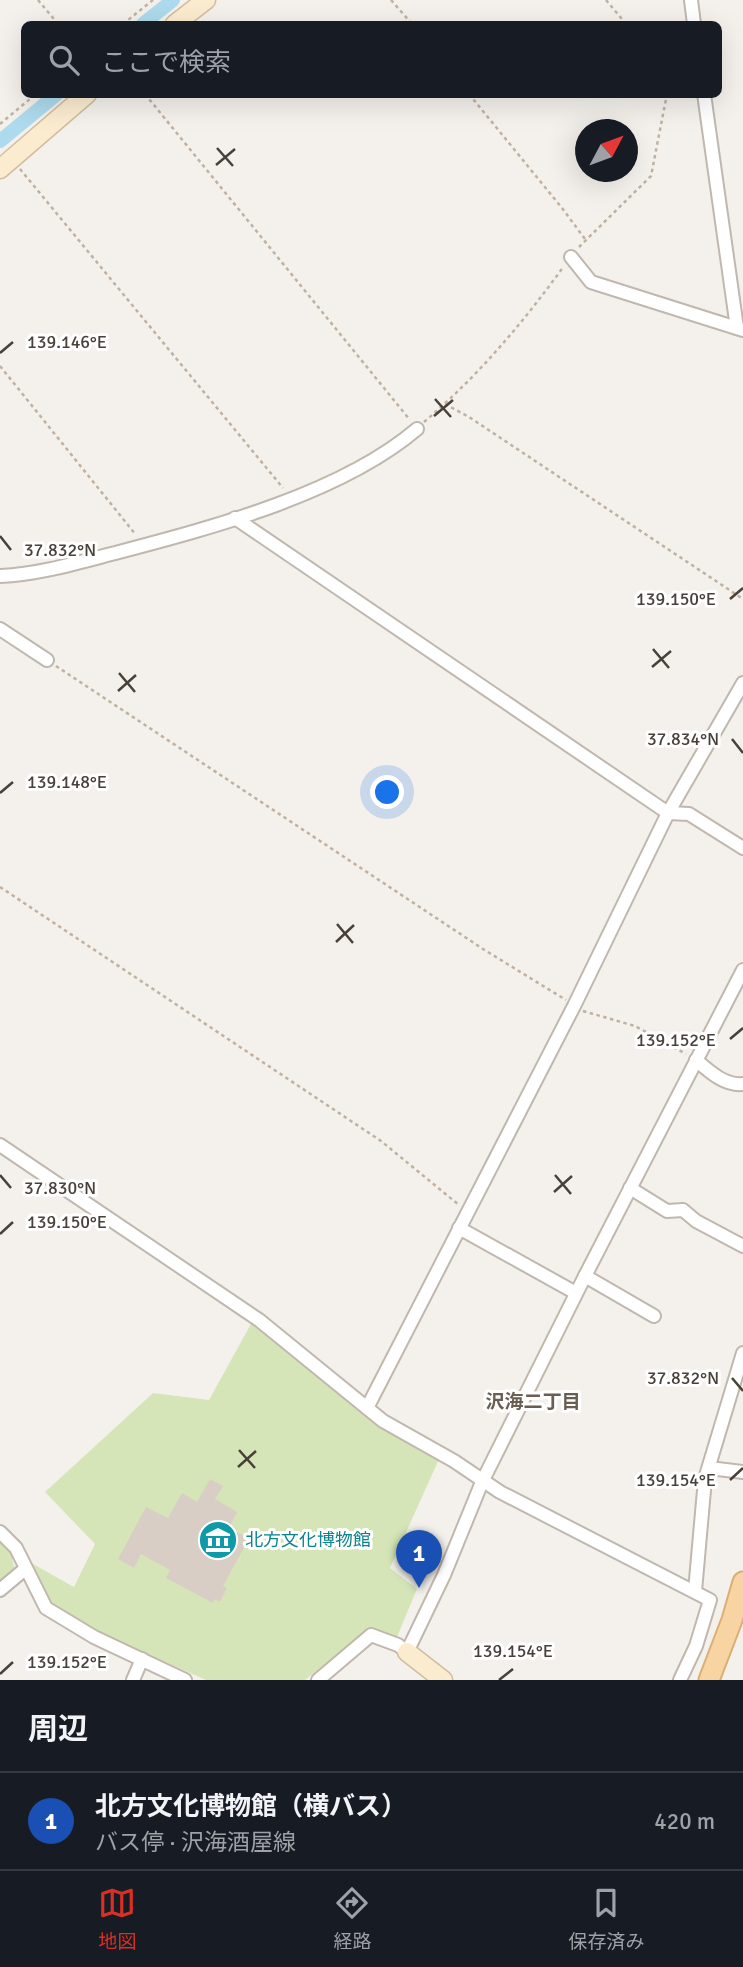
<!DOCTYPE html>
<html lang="ja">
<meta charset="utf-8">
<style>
body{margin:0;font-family:Signika,"Noto Sans JP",sans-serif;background:#242831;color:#f1f3f6}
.compass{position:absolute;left:575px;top:119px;width:63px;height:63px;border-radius:50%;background:#171b24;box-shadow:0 7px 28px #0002;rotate:49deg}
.you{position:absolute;left:388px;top:793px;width:24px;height:24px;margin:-18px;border:5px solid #fff;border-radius:50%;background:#1a73e8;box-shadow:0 0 0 10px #1a73e833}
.badge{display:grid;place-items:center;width:46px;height:46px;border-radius:50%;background:#d93025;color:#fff;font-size:23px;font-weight:700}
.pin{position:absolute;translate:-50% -58px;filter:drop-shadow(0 2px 4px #0008)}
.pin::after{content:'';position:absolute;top:37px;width:24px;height:21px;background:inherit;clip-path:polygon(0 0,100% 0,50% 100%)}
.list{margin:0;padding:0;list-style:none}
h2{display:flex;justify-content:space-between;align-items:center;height:91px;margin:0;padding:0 28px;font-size:30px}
h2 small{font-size:23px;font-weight:400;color:#9ea1a6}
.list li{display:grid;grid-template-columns:46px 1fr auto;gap:21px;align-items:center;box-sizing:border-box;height:98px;padding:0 28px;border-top:2px solid #363941}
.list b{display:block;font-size:26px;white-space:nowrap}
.list p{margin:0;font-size:23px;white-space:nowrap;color:#9ea1a6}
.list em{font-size:23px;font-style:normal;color:#9ea1a6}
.icon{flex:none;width:38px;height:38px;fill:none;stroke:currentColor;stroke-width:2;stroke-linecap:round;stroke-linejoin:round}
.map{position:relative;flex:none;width:743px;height:1680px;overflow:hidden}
.search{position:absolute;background:#171b24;box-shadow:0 7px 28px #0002;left:21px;right:21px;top:21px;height:77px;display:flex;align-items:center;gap:18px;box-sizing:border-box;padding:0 24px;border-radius:10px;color:#9ea1a6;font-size:26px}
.sheet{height:189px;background:#171b24}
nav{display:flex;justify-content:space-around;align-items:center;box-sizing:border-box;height:98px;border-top:2px solid #363941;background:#171b24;font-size:19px;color:#9ea1a6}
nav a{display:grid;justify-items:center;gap:4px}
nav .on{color:#d93025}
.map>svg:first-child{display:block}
.green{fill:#d6e5b8}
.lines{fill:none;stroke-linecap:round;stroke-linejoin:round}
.canal{stroke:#addaec;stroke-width:14}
.building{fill:#d8cec5}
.minor-casing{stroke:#c0b7af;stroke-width:16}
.secondary-casing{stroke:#d0bd9f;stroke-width:21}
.primary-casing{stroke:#dbaf73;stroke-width:23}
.path{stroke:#c0b1a1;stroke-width:2.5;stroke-dasharray:3.5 3.5;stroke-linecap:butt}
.minor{stroke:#fff;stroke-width:12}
.secondary{stroke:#fbebcf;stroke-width:18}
.primary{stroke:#f7d4a2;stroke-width:19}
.ticks{fill:none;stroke:#48413a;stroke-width:2.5}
.labels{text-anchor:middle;stroke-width:6;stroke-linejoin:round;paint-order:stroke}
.culture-label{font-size:18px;fill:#0d838f;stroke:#fff;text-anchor:start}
.neighbourhood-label{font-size:19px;font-weight:bold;fill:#6a5d52;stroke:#fff}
.ticks-label{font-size:18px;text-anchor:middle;fill:#48413a;stroke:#fff;stroke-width:6;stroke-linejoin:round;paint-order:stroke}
</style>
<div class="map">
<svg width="743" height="1680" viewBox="0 0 743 1680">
<rect width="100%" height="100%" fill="#f4f1ec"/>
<!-- green -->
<g class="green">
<polygon points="252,1322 440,1457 390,1568 417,1589 397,1637 371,1628 305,1680 206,1680 95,1631 30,1589 33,1564 74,1587 95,1544 45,1492 153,1393 209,1400"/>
<polygon points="0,1540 10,1550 15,1570 0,1582"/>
</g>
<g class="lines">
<!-- canal -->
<g class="canal">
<polyline points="143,24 173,0"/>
<polyline points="0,141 57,94"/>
</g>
</g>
<!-- building -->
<polygon class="building" points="210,1479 223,1486 215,1499 237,1512 229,1528 249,1538 223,1586 227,1588 220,1602 215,1599 213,1603 166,1578 170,1570 141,1554 134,1568 118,1559 146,1507 168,1518 182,1493 197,1502"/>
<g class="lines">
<!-- minor casing -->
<g class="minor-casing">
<g id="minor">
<polyline points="691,0 694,24"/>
<polyline points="704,94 737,328"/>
<polyline points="571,257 591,282 743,330"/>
<polyline points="235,518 668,813 689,814 743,848"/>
<path d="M0,576C41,574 80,562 119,552C214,527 342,493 417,429"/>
<polyline points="0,629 47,660"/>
<path d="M696,1060C710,1072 725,1086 743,1084"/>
<polyline points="0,1145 259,1320 383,1421 454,1461 500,1492 710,1600 696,1646 680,1680"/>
<polyline points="630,1188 667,1211 683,1210 696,1221 743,1246"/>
<polyline points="459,1228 576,1293"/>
<polyline points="585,1276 654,1316"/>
<polyline points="367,1408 574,1006 668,813 743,683"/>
<polyline points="709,1468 743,1472"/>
<polyline points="0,1532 16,1548 46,1608 94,1637 185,1680"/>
<polyline points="0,1590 25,1569"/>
<polyline points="695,1591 705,1479 743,1353"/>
<polyline points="133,1680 142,1659"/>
<polyline points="318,1680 371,1635 398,1645 407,1652 444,1575 482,1482 585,1276 743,970"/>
</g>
</g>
<!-- secondary casing -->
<g class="secondary-casing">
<g id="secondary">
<polyline points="175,24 206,0"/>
<polyline points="0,169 87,94"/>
<polyline points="407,1652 443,1680"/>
</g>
</g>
<!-- primary casing -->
<g class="primary-casing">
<polyline id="primary" points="709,1680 732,1620 743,1582"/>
</g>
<!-- path -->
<g class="path">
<polyline points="38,0 58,24"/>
<polyline points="391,0 412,24"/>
<polyline points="606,0 626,24"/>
<polyline points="123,24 153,0"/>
<polyline points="145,94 410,420"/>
<polyline points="469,94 562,208 585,239"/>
<polyline points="0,124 36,94"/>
<polyline points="20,169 283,488"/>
<polyline points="579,247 651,176 667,94"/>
<polyline points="0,366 136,535"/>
<polyline points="445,404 469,417 743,599"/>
<path d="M424,422C478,376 522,324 564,266"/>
<polyline points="56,666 483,949 566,1000"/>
<polyline points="0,887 381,1141 459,1205"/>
<polyline points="583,1011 635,1026 686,1054"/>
</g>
<!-- minor -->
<use href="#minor" class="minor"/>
<!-- secondary -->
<use href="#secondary" class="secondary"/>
<!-- primary -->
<use href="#primary" class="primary"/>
</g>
<!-- ticks -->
<path class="ticks" d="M217,148L233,166M216,165L235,149M0,353L13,342M435,399L451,417M434,416L453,400M0,536L11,550M730,599L743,588M653,649L669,668M652,667L671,651M119,673L135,692M118,691L136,675M732,739L743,753M0,793L13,782M337,924L353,943M336,942L354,925M730,1039L743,1028M0,1175L11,1188M555,1175L571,1194M554,1192L572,1176M0,1234L13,1222M732,1378L743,1391M239,1450L255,1468M238,1467L256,1451M730,1480L743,1468M0,1674L13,1662M499,1680L513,1669"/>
<!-- icons -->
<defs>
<g id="museum-disc" transform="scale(2.0125)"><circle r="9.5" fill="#0f9aa8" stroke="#fff"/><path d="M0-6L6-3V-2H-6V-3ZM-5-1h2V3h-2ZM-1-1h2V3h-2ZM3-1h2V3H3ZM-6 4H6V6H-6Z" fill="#fff"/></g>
</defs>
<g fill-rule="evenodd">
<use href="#museum-disc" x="218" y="1540"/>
</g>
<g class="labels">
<!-- culture labels -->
<g class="culture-label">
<text x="245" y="1546">北方文化博物館</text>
</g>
<!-- neighbourhood labels -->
<g class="neighbourhood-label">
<text x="533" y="1408">沢海二丁目</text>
</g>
</g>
<g class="ticks-label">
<text x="67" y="348">139.146°E</text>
<text x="60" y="556">37.832°N</text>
<text x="676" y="605">139.150°E</text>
<text x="683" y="745">37.834°N</text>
<text x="67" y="788">139.148°E</text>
<text x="676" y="1046">139.152°E</text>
<text x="60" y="1194">37.830°N</text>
<text x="67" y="1228">139.150°E</text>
<text x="683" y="1384">37.832°N</text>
<text x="676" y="1486">139.154°E</text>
<text x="513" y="1657">139.154°E</text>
<text x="67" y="1668">139.152°E</text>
</g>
</svg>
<svg class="compass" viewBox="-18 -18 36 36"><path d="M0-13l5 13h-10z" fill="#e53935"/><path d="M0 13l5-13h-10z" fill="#9ea1a6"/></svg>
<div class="you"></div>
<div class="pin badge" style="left:419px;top:1588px;background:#1a4fb4">1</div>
<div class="search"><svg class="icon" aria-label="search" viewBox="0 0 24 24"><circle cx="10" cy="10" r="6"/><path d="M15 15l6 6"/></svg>ここで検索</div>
</div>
<section class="sheet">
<h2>周辺<small></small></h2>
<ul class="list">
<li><span class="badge" style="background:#1a4fb4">1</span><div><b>北方文化博物館（横バス）</b><p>バス停 · 沢海酒屋線</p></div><em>420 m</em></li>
</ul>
</section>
<nav>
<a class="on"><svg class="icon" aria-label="map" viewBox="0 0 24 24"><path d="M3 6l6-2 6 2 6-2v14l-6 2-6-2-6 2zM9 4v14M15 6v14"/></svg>地図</a>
<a><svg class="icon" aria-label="directions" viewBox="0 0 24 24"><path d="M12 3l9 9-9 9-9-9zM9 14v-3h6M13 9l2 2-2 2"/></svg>経路</a>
<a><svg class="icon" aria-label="saved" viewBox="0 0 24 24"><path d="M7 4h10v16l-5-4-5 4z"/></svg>保存済み</a>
</nav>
